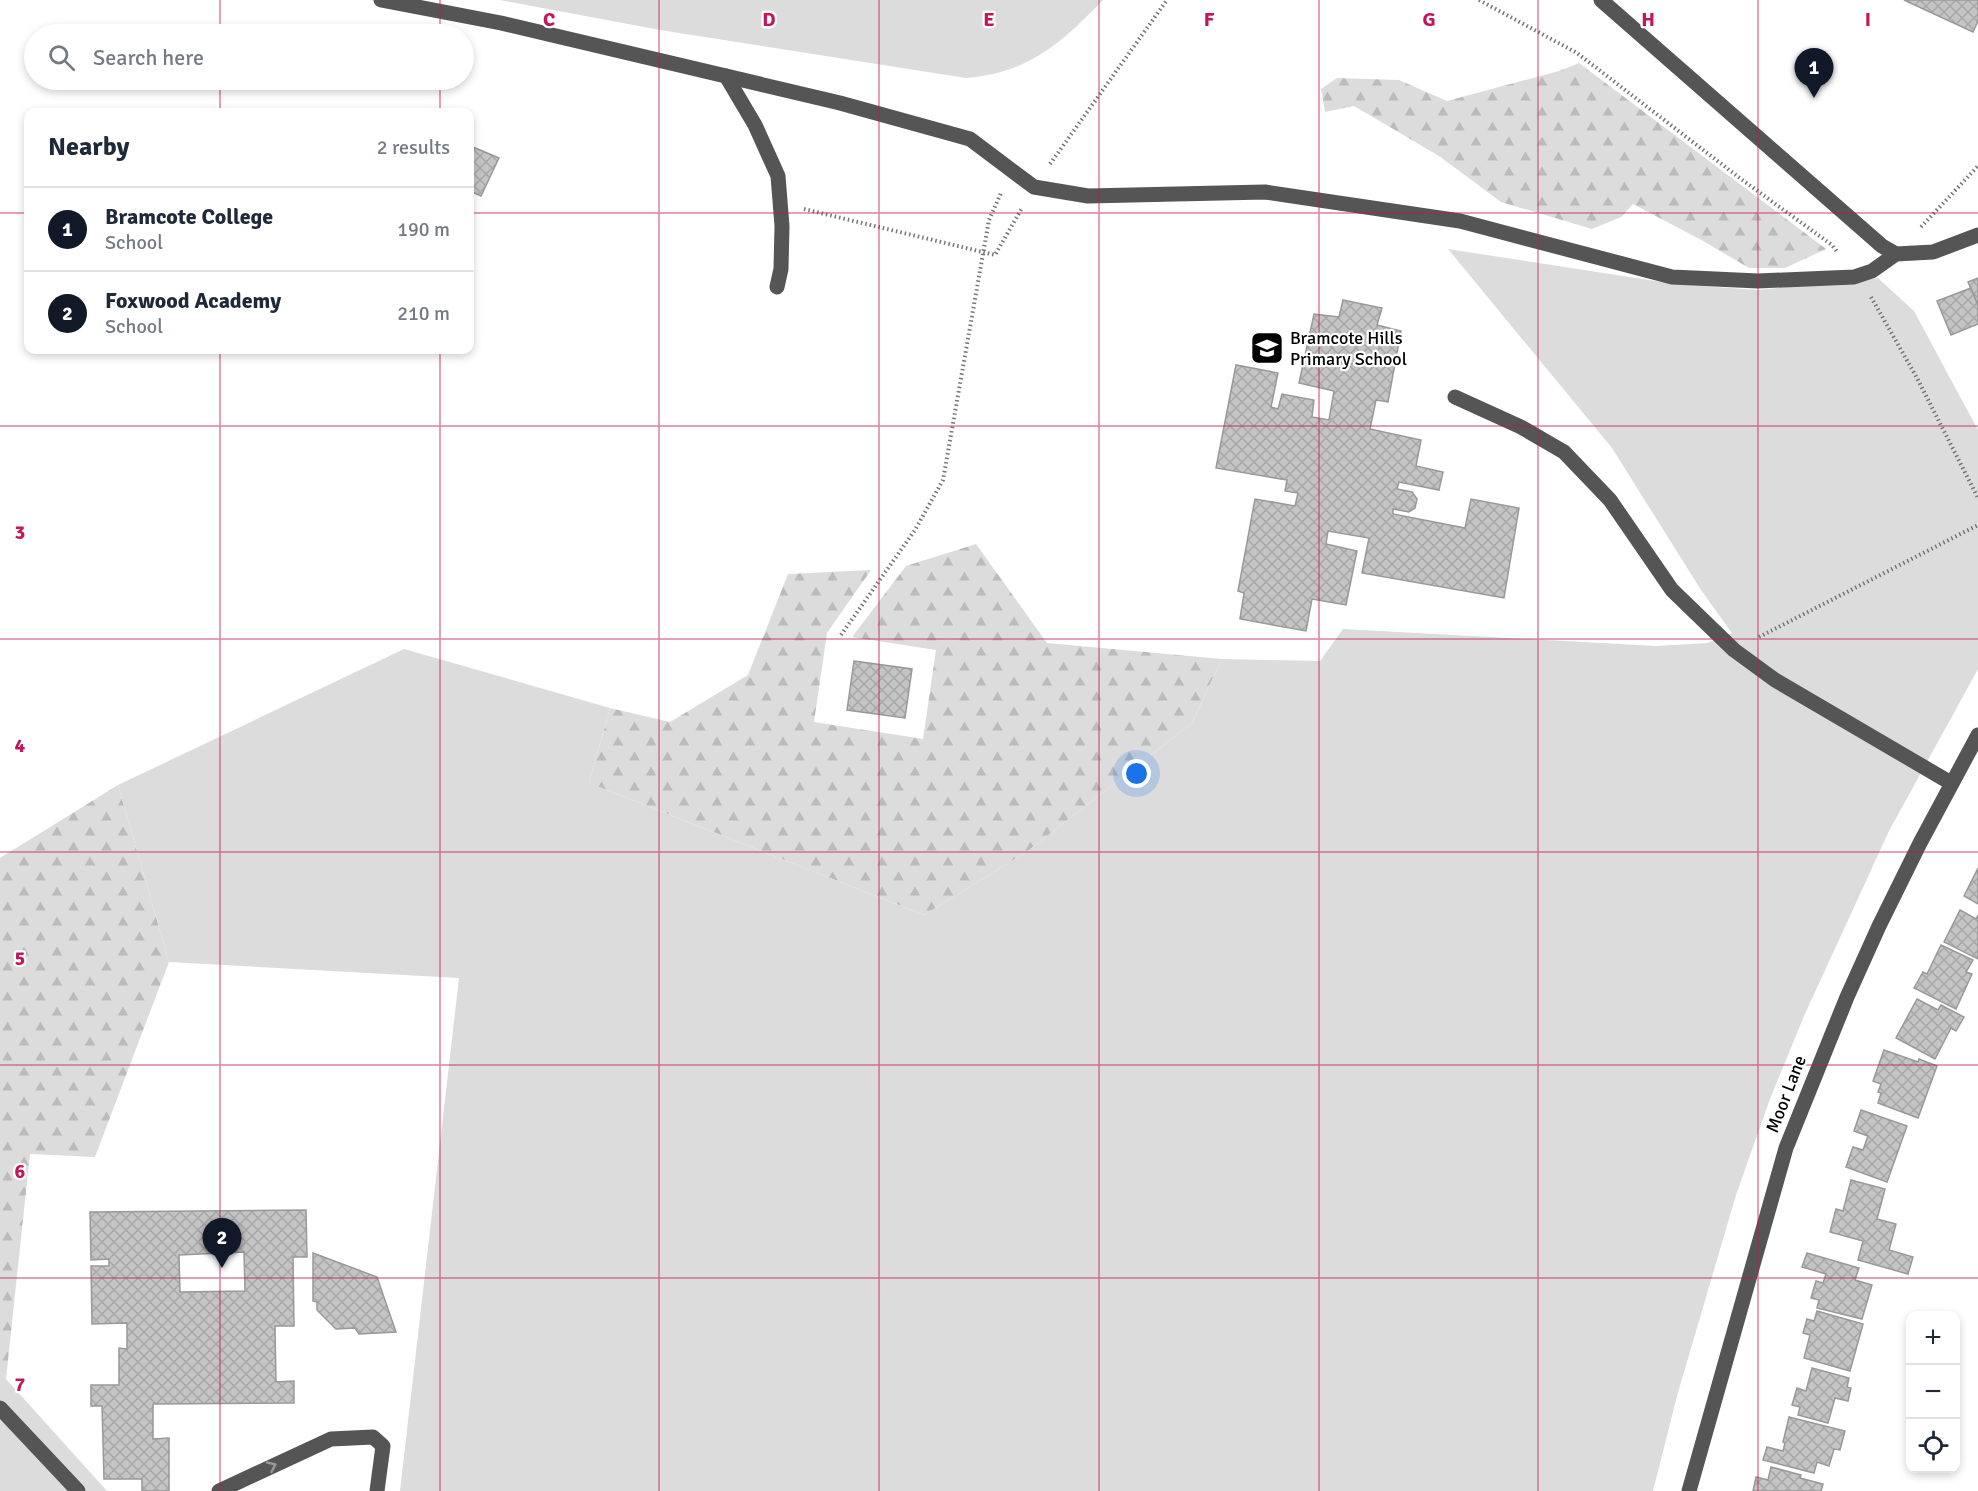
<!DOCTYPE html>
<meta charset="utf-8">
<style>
body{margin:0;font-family:Signika,sans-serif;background:#f2f2f3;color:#1f2937}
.controls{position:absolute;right:18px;bottom:18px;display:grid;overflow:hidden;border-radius:12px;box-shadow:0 3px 9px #0003}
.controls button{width:54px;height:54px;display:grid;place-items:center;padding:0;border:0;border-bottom:2px solid #e0e1e3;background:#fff;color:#1f2937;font:30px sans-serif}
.you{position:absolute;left:1137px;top:774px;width:21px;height:21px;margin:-15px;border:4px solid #fff;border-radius:50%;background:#1a73e8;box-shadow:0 0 0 9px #1a73e833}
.badge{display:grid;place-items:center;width:39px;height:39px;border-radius:50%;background:#111827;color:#fff;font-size:20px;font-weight:700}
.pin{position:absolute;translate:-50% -50px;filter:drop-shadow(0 2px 3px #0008)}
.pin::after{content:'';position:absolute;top:32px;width:21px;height:18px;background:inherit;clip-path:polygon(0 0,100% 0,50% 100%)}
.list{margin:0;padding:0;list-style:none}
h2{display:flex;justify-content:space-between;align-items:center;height:78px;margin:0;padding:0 24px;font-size:26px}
h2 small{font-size:20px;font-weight:400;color:#747a83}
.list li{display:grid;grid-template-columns:39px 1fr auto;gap:18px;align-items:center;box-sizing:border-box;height:84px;padding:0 24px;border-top:2px solid #e0e1e3}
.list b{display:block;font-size:22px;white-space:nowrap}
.list p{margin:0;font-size:20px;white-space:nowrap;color:#747a83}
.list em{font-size:20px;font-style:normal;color:#747a83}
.icon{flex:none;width:33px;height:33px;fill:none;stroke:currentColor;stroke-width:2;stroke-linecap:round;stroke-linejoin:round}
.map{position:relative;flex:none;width:1978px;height:1491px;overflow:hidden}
.search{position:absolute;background:#fff;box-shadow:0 3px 9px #0003;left:24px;top:24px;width:450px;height:66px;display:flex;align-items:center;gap:15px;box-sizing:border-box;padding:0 21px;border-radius:33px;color:#747a83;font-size:22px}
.panel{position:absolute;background:#fff;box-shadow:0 3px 9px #0003;left:24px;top:108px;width:450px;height:246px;border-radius:12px}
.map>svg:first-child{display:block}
.forest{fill:url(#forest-firs)}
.park{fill:#dcdcdc}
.building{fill:url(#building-cross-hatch);stroke:#999;stroke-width:1.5;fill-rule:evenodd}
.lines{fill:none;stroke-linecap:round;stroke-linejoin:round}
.path{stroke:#777;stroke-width:4;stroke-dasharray:1.5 3;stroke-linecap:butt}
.minor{stroke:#555;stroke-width:15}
.oneway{stroke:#999}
.grid{fill:none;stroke:#c2185b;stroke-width:1.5;stroke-opacity:0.55}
.labels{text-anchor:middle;stroke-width:4.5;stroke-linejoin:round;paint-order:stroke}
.poi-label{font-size:18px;fill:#000;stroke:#fff;text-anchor:start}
.street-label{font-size:18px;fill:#000;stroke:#fff}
.grid-label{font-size:20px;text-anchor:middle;font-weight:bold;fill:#c2185b;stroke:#fff;stroke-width:4.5;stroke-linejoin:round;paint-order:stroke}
</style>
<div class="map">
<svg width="1978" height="1491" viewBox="0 0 1978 1491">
<defs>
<pattern id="forest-firs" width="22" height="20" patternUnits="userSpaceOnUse" patternTransform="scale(1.5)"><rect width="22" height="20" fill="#dcdcdc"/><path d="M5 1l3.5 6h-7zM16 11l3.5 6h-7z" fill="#bbb"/></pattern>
<pattern id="building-cross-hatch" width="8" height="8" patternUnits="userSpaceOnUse" patternTransform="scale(1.5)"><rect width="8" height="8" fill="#c4c4c4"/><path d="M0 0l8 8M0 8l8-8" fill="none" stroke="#a7a7a7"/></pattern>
</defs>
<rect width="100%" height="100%" fill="#fff"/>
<!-- forest -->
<g class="forest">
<polygon points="1579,63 1826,249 1785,268 1749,268 1705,242 1633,204 1621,217 1592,229 1501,202 1439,156 1354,106 1325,112 1321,89 1337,78 1399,80 1447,101 1559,71"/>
<polygon points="976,544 1047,643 1222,659 1192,723 1028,851 924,915 589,783 610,708 670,722 748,675 788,574 871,570 827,633 814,722 923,739 936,650 852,637 906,566"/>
<polygon points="118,785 169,962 95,1157 30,1154 6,1379 0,1372 0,858"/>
</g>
<!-- park -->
<g class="park">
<path d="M500,0H1103C1060,44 1030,72 966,78L660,30Z"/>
<polygon points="1448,249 1675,284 1758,290 1878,278 1914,311 1978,430 1978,669 1889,831 1804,1016 1770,1099 1736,1195 1677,1396 1653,1491 400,1491 459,978 169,962 118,785 404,649 610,708 589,783 924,915 1028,851 1192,723 1222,659 1320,661 1343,629 1656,646 1707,643 1732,633 1701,590 1612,448"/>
<polygon points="0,1372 6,1379 107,1491 0,1491"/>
</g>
<!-- building -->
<g class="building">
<polygon points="1904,0 1978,0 1978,21 1973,32"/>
<polygon points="473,147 499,158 481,196 470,191 470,155"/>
<polygon points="1978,278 1978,306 1968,282"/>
<polygon points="1971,288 1978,306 1978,324 1951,335 1937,301"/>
<polygon points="1343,300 1382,308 1377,325 1401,331 1388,402 1376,400 1370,429 1421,440 1416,466 1443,472 1439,490 1399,482 1397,489 1412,492 1417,499 1415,508 1409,512 1393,509 1393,514 1465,528 1471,499 1519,508 1504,598 1362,573 1369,538 1328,531 1326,544 1357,551 1346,605 1312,599 1306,631 1240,619 1244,593 1238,591 1255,499 1295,506 1298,493 1285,491 1287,480 1216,468 1236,365 1278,373 1271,407 1278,409 1282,394 1314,400 1312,417 1329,420 1334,391 1299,383 1314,314 1339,317"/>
<polygon points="854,661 912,669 905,718 847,710"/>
<polygon points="1978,868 1978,904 1964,896"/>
<polygon points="1960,910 1976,919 1978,915 1978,959 1944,942"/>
<polygon points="1941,945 1973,960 1966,972 1972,974 1956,1009 1914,988 1923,972 1927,974"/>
<polygon points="1917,999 1938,1010 1941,1005 1964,1017 1956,1031 1951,1028 1935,1059 1896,1038"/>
<polygon points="1884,1050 1918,1062 1919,1059 1937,1066 1918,1118 1878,1103 1881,1093 1878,1092 1881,1084 1873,1081"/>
<polygon points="1861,1110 1907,1126 1887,1182 1846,1167 1853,1147 1863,1150 1868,1136 1854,1131"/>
<polygon points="1851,1180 1885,1189 1877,1219 1896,1224 1889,1250 1913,1257 1908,1274 1858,1260 1863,1241 1830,1232 1836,1209 1843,1211"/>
<path d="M306,1210L307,1257H293L294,1326H275L276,1382L294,1381V1403L153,1404V1439L169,1438V1491H142V1479H104L102,1406H91V1385H119V1348L127,1349V1323L92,1324L91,1266H109V1259L91,1260L90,1212ZM244,1252L245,1291L180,1292L179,1255Z"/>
<polygon points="313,1253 377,1277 396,1332 359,1334 355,1328 336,1329 317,1310 317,1302 313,1301"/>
<polygon points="1807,1253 1859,1268 1855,1280 1872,1285 1862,1319 1817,1308 1819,1300 1811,1298 1816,1281 1823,1283 1826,1274 1802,1267"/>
<polygon points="1817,1311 1863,1324 1850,1371 1804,1358 1810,1335 1803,1333 1807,1319 1814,1321"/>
<polygon points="1812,1368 1849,1378 1847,1387 1851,1388 1848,1401 1835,1398 1828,1423 1798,1415 1800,1407 1792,1405 1797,1388 1806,1391"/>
<polygon points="1789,1417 1845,1431 1840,1450 1834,1449 1829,1466 1817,1462 1814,1473 1763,1460 1767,1447 1783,1451 1785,1443 1783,1442"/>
<polygon points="1771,1467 1801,1475 1800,1478 1823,1484 1821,1491 1753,1491 1756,1477 1768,1480"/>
</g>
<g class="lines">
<!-- path -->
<g class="path">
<polyline points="1479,0 1577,53 1741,179 1832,245 1838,253"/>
<polyline points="1050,164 1167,0"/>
<polyline points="804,209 995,255 1022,208"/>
<polyline points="1921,227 1978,166"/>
<polyline points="1871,297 1917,378 1978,498"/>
<polyline points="841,635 915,530 943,480 989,220 1001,193"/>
<polyline points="1759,637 1978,525"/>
</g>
<!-- minor -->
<g class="minor">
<polyline points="381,0 501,23 840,103 970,139 1034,187 1088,196 1265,192 1460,221 1672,277 1758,281 1854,277 1872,271 1896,254 1933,252 1978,235"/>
<polyline points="1601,0 1882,246 1896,254"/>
<polyline points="726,76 755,125 778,176 782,226 781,269 777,287"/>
<polyline points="1455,397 1521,427 1564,452 1610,500 1672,590 1734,650 1775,680 1951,783"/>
<polyline points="0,1408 78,1491"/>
<polyline points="219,1491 331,1439 373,1437 383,1446 377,1491"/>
<polyline points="1689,1491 1786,1148 1847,997 1879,926 1920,843 1978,735"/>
</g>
</g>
<!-- one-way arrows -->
<defs><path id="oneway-chevron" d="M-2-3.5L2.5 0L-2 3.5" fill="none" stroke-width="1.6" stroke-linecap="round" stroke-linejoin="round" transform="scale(1.5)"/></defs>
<use class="oneway" href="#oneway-chevron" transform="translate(272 1466) rotate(-25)"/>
<!-- grid -->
<path class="grid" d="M220,0V34M440,0V34M659,0V1491M879,0V1491M1099,0V1491M1319,0V1491M1538,0V1491M1758,0V1491M220,80V112M440,80V112M0,213H28M470,213H1978M220,350V1491M440,350V1491M0,426H1978M0,639H1978M0,852H1978M0,1065H1978M0,1278H1978"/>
<!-- icons -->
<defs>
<g id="school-square" transform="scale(1.725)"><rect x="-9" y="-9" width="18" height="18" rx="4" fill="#000" stroke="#fff"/><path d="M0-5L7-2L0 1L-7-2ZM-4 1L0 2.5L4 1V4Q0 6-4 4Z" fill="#fff"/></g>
</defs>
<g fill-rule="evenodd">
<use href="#school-square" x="1267" y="348"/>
</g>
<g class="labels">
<!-- poi labels -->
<g class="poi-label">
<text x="1290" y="344">Bramcote Hills<tspan x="1290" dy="21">Primary School</tspan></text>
</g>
<!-- street labels -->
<g class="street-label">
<text transform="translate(1786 1094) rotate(-69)" y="6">Moor Lane</text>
</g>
</g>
<g class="grid-label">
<text x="549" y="26">C</text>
<text x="769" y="26">D</text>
<text x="989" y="26">E</text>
<text x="1209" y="26">F</text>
<text x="1429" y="26">G</text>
<text x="1648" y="26">H</text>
<text x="1868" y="26">I</text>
<text x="20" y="539">3</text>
<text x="20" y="752">4</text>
<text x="20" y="965">5</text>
<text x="20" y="1178">6</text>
<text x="20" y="1391">7</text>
</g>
</svg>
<div class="controls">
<button>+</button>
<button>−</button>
<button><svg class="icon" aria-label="locate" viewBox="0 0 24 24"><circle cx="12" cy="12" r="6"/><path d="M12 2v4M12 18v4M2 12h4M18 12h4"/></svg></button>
</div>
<div class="you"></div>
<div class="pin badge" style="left:1814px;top:98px">1</div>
<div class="pin badge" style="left:222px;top:1268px">2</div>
<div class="search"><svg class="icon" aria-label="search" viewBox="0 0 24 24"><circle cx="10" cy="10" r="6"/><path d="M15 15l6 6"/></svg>Search here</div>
<section class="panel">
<h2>Nearby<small>2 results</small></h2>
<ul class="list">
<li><span class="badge">1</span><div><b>Bramcote College</b><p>School</p></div><em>190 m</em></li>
<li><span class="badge">2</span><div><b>Foxwood Academy</b><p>School</p></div><em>210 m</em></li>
</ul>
</section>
</div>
